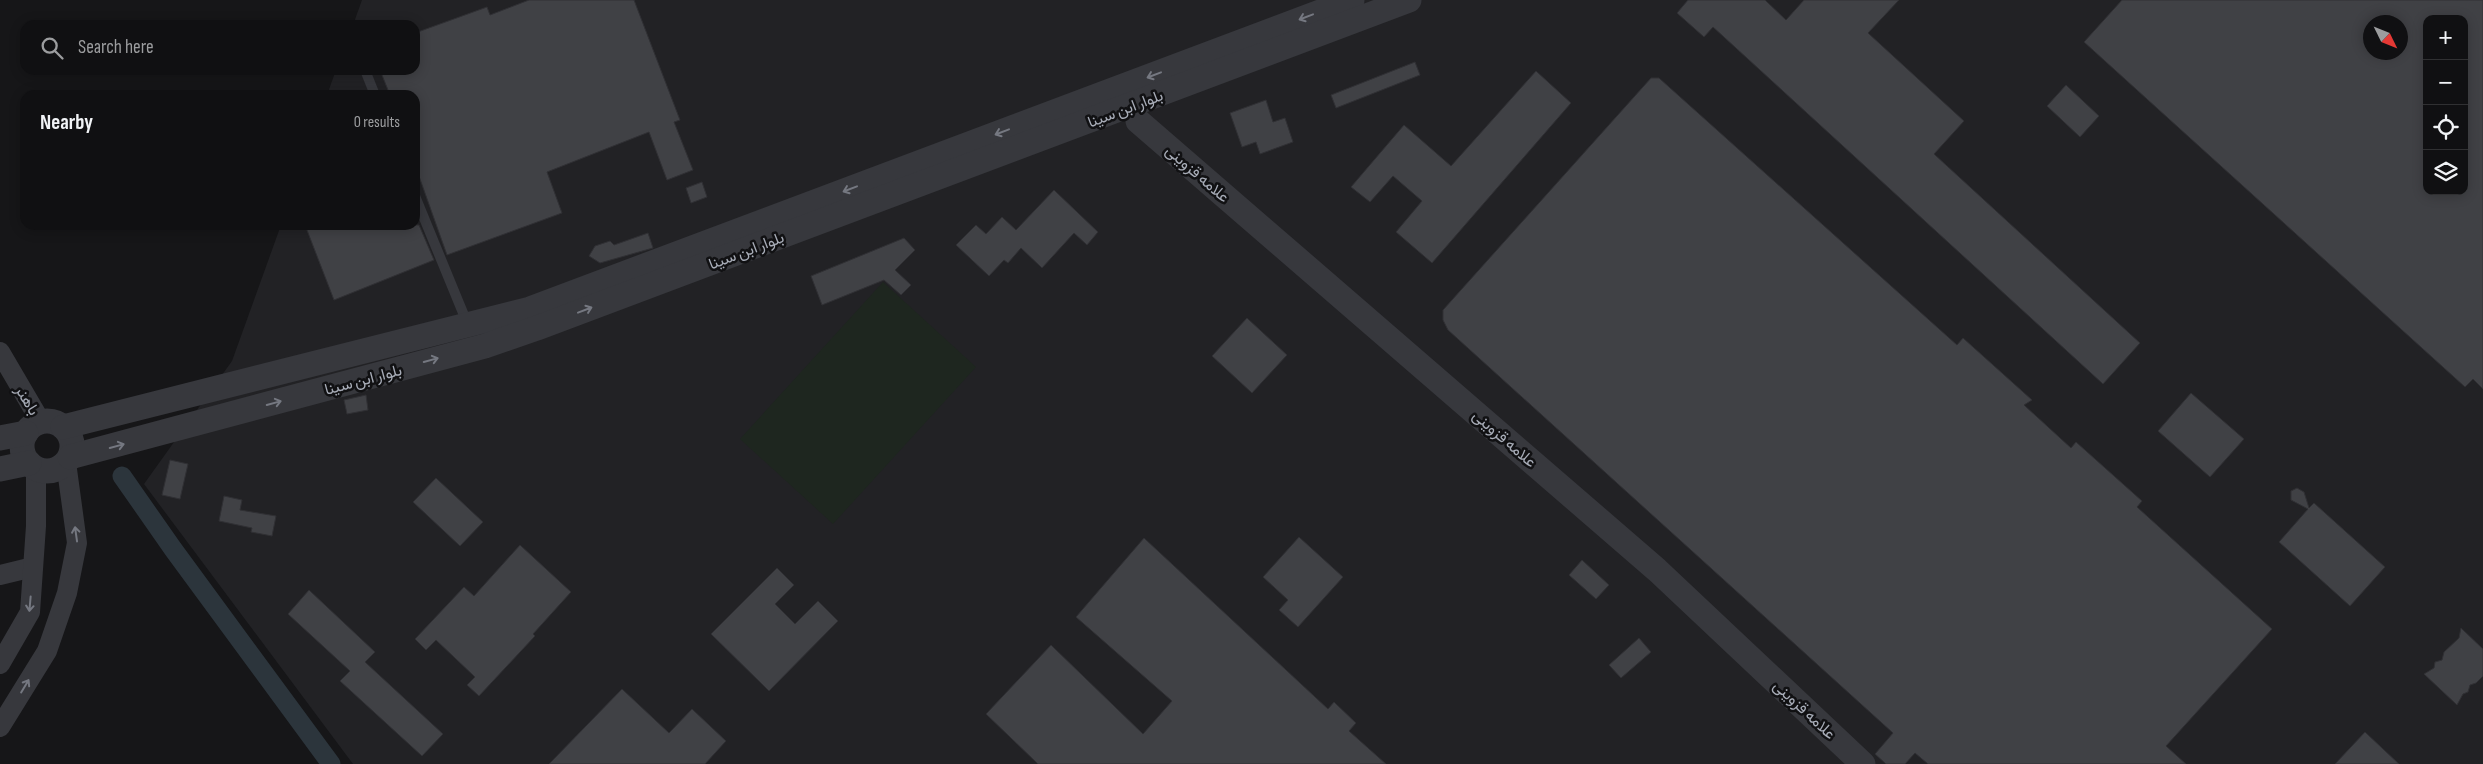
<!DOCTYPE html>
<meta charset="utf-8">
<style>
body{margin:0;font-family:"Sofia Sans Condensed",Vazirmatn,sans-serif;background:#19191b;color:#f1f3f6}
.controls{position:absolute;right:15px;top:15px;display:grid;overflow:hidden;border-radius:10px;box-shadow:0 2px 12px #0003}
.controls button{width:45px;height:45px;display:grid;place-items:center;padding:0;border:0;border-bottom:1px solid #303032;background:#101012;color:#f1f3f6;font:25px sans-serif}
.compass{position:absolute;left:2363px;top:15px;width:45px;height:45px;border-radius:50%;background:#101012;box-shadow:0 2px 12px #0003;rotate:133deg}
.list{margin:0;padding:0;list-style:none}
h2{display:flex;justify-content:space-between;align-items:center;height:65px;margin:0;padding:0 20px;font-size:21px}
h2 small{font-size:16px;font-weight:400;color:#9c9d9f}
.icon{flex:none;width:28px;height:28px;fill:none;stroke:currentColor;stroke-width:2;stroke-linecap:round;stroke-linejoin:round}
.map{position:relative;flex:none;width:2483px;height:764px;overflow:hidden}
.search{position:absolute;background:#101012;box-shadow:0 2px 12px #0003;left:20px;top:20px;width:400px;height:55px;display:flex;align-items:center;gap:12px;box-sizing:border-box;padding:0 18px;border-radius:15px;color:#9c9d9f;font-size:19px}
.panel{position:absolute;background:#101012;box-shadow:0 2px 12px #0003;left:20px;top:90px;width:400px;height:140px;border-radius:15px}
.map>svg:first-child{display:block}
.built{fill:#222225;fill-rule:evenodd}
.green{fill:#1e261f}
.lines{fill:none;stroke-linecap:round;stroke-linejoin:round}
.canal{stroke:#2c353c;stroke-width:19}
.building{fill:#404145;stroke:#303034;fill-rule:evenodd}
.service{stroke:#37383d;stroke-width:10}
.minor{stroke:#37383d;stroke-width:20}
.tertiary{stroke:#37383d;stroke-width:25}
.oneway{stroke:#757881}
.labels{text-anchor:middle;stroke-width:5;stroke-linejoin:round;paint-order:stroke}
.street-label{font-size:16px;fill:#a8adb8;stroke:#111113}
</style>
<div class="map">
<svg width="2483" height="764" viewBox="0 0 2483 764">
<rect width="100%" height="100%" fill="#161618"/>
<!-- built -->
<path class="built" d="M362,0H2483V764H353L144,484L232,361L281,225H415V95H327L336,70H415V25H353ZM2427,19H2464V191H2427ZM2370,22H2400V52H2370Z"/>
<!-- green -->
<polygon class="green" points="883,282 976,367 833,524 740,439"/>
<g class="lines">
<!-- canal -->
<polyline class="canal" points="122,476 173,549 331,764"/>
</g>
<!-- building -->
<g class="building">
<polygon points="529,0 634,0 680,120 674,122 693,170 667,180 649,132 547,172 562,213 447,255 415,165 415,95 390,95 380,70 415,70 415,33 487,7 490,15"/>
<polygon points="1688,0 1765,0 1786,20 1804,0 1899,0 1868,33 1964,121 1934,154 2140,343 2103,384 1713,27 1704,37 1677,13"/>
<path d="M2122,0H2483V389L2473,379L2465,387L2084,42ZM2427,19H2464V191H2427ZM2370,22H2400V52H2370Z"/>
<polygon points="1415,62 1420,75 1336,108 1331,95"/>
<polygon points="1536,71 1571,103 1432,263 1396,232 1422,201 1393,176 1370,202 1351,187 1404,125 1451,166"/>
<polygon points="1651,78 1659,78 1957,345 1963,338 2032,400 2024,405 2071,448 2076,442 2142,501 2137,507 2272,629 2166,746 2186,764 1928,764 1915,753 1905,764 1886,764 1875,754 1893,733 1448,330 1443,320 1443,310"/>
<polygon points="2066,85 2099,116 2080,137 2047,106"/>
<polygon points="1266,100 1273,122 1285,118 1293,142 1260,154 1256,142 1242,147 1230,113"/>
<polygon points="702,182 707,197 691,203 686,188"/>
<polygon points="1054,190 1098,232 1087,245 1074,233 1042,268 1021,248 1008,263 1004,260 989,276 956,245 976,225 986,234 1002,217 1016,230"/>
<polygon points="305,225 419,225 434,260 334,300"/>
<polygon points="648,233 653,248 600,263 589,256 595,246 610,241 614,245"/>
<polygon points="904,238 915,250 895,270 911,285 901,295 884,280 822,305 811,276"/>
<polygon points="1247,318 1287,355 1252,393 1212,356"/>
<polygon points="2191,393 2244,439 2210,477 2158,431"/>
<polygon points="366,395 368,410 347,414 344,400"/>
<polygon points="170,460 188,464 180,499 162,495"/>
<polygon points="436,478 483,522 460,546 413,502"/>
<polygon points="2297,488 2304,492 2309,508 2314,503 2385,567 2350,606 2279,542 2308,509 2291,500 2291,491"/>
<polygon points="224,496 242,500 240,510 276,516 272,536 251,532 252,528 219,521"/>
<polygon points="1299,537 1343,577 1298,627 1279,610 1288,600 1263,577"/>
<polygon points="1144,538 1328,709 1334,702 1356,723 1349,731 1386,764 1038,764 986,714 1051,645 1143,734 1172,701 1076,617"/>
<polygon points="520,545 571,592 533,634 535,636 479,696 467,685 475,677 436,640 426,650 415,639 464,587 474,596"/>
<polygon points="1582,560 1609,585 1596,599 1569,575"/>
<polygon points="777,568 794,585 775,604 795,624 818,601 838,621 769,691 711,634"/>
<polygon points="309,590 375,652 365,662 443,734 422,756 340,681 350,671 288,614"/>
<polygon points="2461,628 2483,649 2483,676 2476,683 2470,685 2468,692 2463,694 2457,705 2424,674 2434,668 2435,662 2442,660 2444,652 2459,638"/>
<polygon points="1639,638 1651,652 1621,678 1609,665"/>
<polygon points="622,689 669,733 692,709 726,741 705,764 549,764"/>
<polygon points="2365,732 2399,764 2335,764"/>
</g>
<g class="lines">
<!-- service -->
<g class="service">
<polyline points="365,70 375,95"/>
<polyline points="415,196 468,325"/>
</g>
<!-- minor -->
<g class="minor">
<polyline points="0,352 41,422"/>
<polyline points="0,575 33,567"/>
<polyline points="0,664 30,612 36,526 36,468"/>
<polyline points="0,727 47,651 67,593 77,543 66,462"/>
</g>
<!-- tertiary -->
<g class="tertiary">
<polyline points="1138,121 1657,570 1863,764"/>
<circle cx="47" cy="446" r="25"/>
<polyline points="63,427 530,309 1352,0"/>
<polyline points="0,438 26,433"/>
<polyline points="70,457 485,346 537,328 1409,0"/>
<polyline points="0,469 29,463"/>
</g>
</g>
<!-- one-way arrows -->
<defs><path id="oneway-shaft" d="M-6 0H5M1.5-3L5.5 0L1.5 3" fill="none" stroke-width="1.6" stroke-linecap="round" stroke-linejoin="round" transform="scale(1.25)"/></defs>
<g class="oneway">
<use href="#oneway-shaft" transform="translate(1306 17) rotate(159)"/>
<use href="#oneway-shaft" transform="translate(1154 75) rotate(159)"/>
<use href="#oneway-shaft" transform="translate(1002 132) rotate(159)"/>
<use href="#oneway-shaft" transform="translate(850 189) rotate(159)"/>
<use href="#oneway-shaft" transform="translate(585 310) rotate(-21)"/>
<use href="#oneway-shaft" transform="translate(431 360) rotate(-15)"/>
<use href="#oneway-shaft" transform="translate(274 403) rotate(-15)"/>
<use href="#oneway-shaft" transform="translate(117 446) rotate(-15)"/>
<use href="#oneway-shaft" transform="translate(76 534) rotate(-98)"/>
<use href="#oneway-shaft" transform="translate(30 604) rotate(95)"/>
<use href="#oneway-shaft" transform="translate(25 686) rotate(-59)"/>
</g>
<g class="labels">
<!-- street labels -->
<g class="street-label">
<text transform="translate(1125 108) rotate(-21)" y="6">بلوار ابن سینا</text>
<text transform="translate(1198 173) rotate(41)" y="6">علامه قزوینی</text>
<text transform="translate(746 250) rotate(-21)" y="6">بلوار ابن سینا</text>
<text transform="translate(363 379) rotate(-15)" y="6">بلوار ابن سینا</text>
<text transform="translate(28 400) rotate(59)" y="6">باهنر</text>
<text transform="translate(1505 438) rotate(41)" y="6">علامه قزوینی</text>
<text transform="translate(1805 709) rotate(43)" y="6">علامه قزوینی</text>
</g>
</g>
</svg>
<div class="controls">
<button>+</button>
<button>−</button>
<button><svg class="icon" aria-label="locate" viewBox="0 0 24 24"><circle cx="12" cy="12" r="6"/><path d="M12 2v4M12 18v4M2 12h4M18 12h4"/></svg></button>
<button><svg class="icon" aria-label="layers" viewBox="0 0 24 24"><path d="M12 4l9 5-9 5-9-5zM3 14l9 5 9-5"/></svg></button>
</div>
<svg class="compass" viewBox="-18 -18 36 36"><path d="M0-13l5 13h-10z" fill="#e53935"/><path d="M0 13l5-13h-10z" fill="#9c9d9f"/></svg>
<div class="search"><svg class="icon" aria-label="search" viewBox="0 0 24 24"><circle cx="10" cy="10" r="6"/><path d="M15 15l6 6"/></svg>Search here</div>
<section class="panel">
<h2>Nearby<small>0 results</small></h2>
<ul class="list">
</ul>
</section>
</div>
